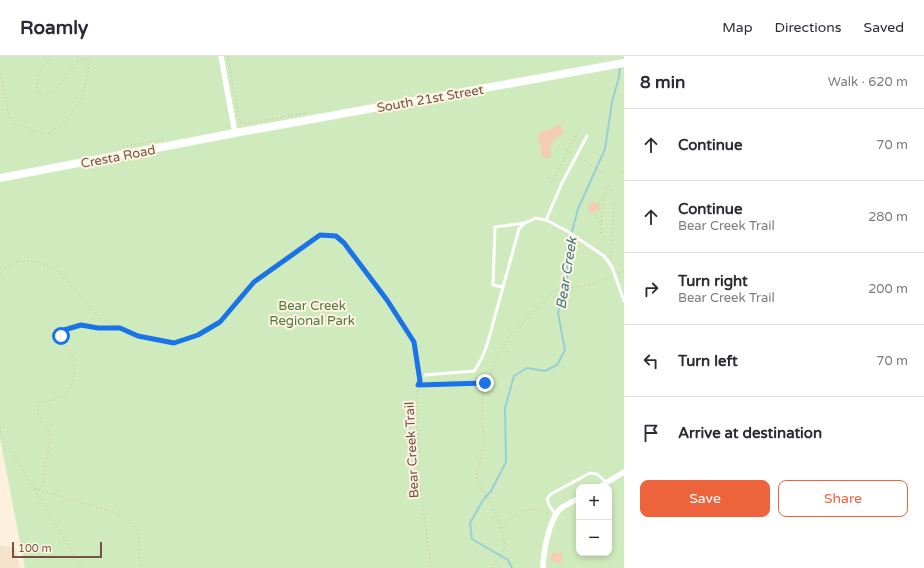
<!DOCTYPE html>
<meta charset="utf-8">
<style>
body{margin:0;font-family:"Varela Round",sans-serif;background:#f2f2f3;color:#2b2b33}
.controls{position:absolute;right:12px;bottom:12px;display:grid;overflow:hidden;border-radius:8px;box-shadow:0 2px 6px #0003}
.controls button{width:36px;height:36px;display:grid;place-items:center;padding:0;border:0;border-bottom:1px solid #e1e1e2;background:#fff;color:#2b2b33;font:20px sans-serif}
.scale{position:absolute;left:12px;bottom:10px;width:90px;box-sizing:border-box;padding-left:4px;border:2px solid #735545;border-top:0;font-size:11px;line-height:14px;white-space:nowrap;color:#735545;-webkit-text-stroke:3px #fff4e4;paint-order:stroke}
.stop{position:absolute;width:12px;height:12px;margin:-9px;border:3px solid #1a73e8;border-radius:50%;background:#fff}
.stop.end{background:#1a73e8;border-color:#fff;box-shadow:0 1px 4px #0008}
.list{margin:0;padding:0;list-style:none}
h2{display:flex;justify-content:space-between;align-items:center;height:52px;margin:0;padding:0 16px;font-size:17px}
h2 small{font-size:13px;font-weight:400;color:#7c7c81}
.list li{display:grid;grid-template-columns:26px 1fr auto;gap:12px;align-items:center;box-sizing:border-box;height:72px;padding:0 16px;border-top:1px solid #e1e1e2}
.list b{display:block;font-size:15px;white-space:nowrap}
.list p{margin:0;font-size:13px;white-space:nowrap;color:#7c7c81}
.list em{font-size:13px;font-style:normal;color:#7c7c81}
.actions{display:flex;gap:8px;padding:12px 16px}
.actions a{flex:1;padding:9px 0;border:1px solid #ed633c;border-radius:8px;text-align:center;font-size:14px;color:#ed633c}
.actions .main{background:#ed633c;color:#fff}
.icon{flex:none;width:22px;height:22px;fill:none;stroke:currentColor;stroke-width:2;stroke-linecap:round;stroke-linejoin:round}
.map{position:relative;flex:none;width:624px;height:512px;overflow:hidden}
header{display:flex;align-items:center;gap:24px;box-sizing:border-box;height:56px;padding:0 20px;background:#fff;border-bottom:1px solid #e1e1e2}
header strong{font-size:19px}
nav{display:flex;gap:22px;margin-inline-start:auto;font-size:14px}
main{display:flex}
aside{flex:1;background:#fff}
.map>svg:first-child{display:block}
.residential{fill:#f5e2cb}
.green{fill:#cfeabc;fill-rule:evenodd}
.lines{fill:none;stroke-linecap:round;stroke-linejoin:round}
.stream{stroke:#97cfd9;stroke-width:2}
.building{fill:#f4cdb4}
.path{stroke:#d8b098;stroke-width:1;stroke-dasharray:1 3;stroke-linecap:butt}
.service{stroke:#fff;stroke-width:3}
.minor{stroke:#fff;stroke-width:5.5}
.secondary{stroke:#fff;stroke-width:8}
.route{stroke:#1a73e8;stroke-width:5}
.labels{text-anchor:middle;stroke-width:4;stroke-linejoin:round;paint-order:stroke}
.street-label{font-size:13px;fill:#735545;stroke:#fff4e4}
.park-label{font-size:13px;fill:#4f793d;stroke:#fff4e4}
.water-label{font-size:14px;font-style:italic;fill:#3b7681;stroke:#fff4e4}
</style>
<header>
<strong>Roamly</strong>
<nav><a>Map</a><a>Directions</a><a>Saved</a></nav>
</header>
<main>
<div class="map">
<svg width="624" height="512" viewBox="0 0 624 512">
<rect width="100%" height="100%" fill="#fdf1dd"/>
<!-- residential -->
<polygon class="residential" points="0,489 15,492 20,512 0,512"/>
<!-- green -->
<path class="green" d="M0,0H624V512H25L0,382ZM579,431H609V497H579Z"/>
<g class="lines">
<!-- stream -->
<polyline class="stream" points="512,512 508,504 472,483 470,467 483,444 491,435 506,406 505,352 514,320 527,312 545,315 557,309 565,294 558,257 568,217 566,198 578,153 605,93 612,46 619,21 620,9"/>
</g>
<!-- building -->
<g class="building">
<polygon points="560,68 564,77 555,83 551,89 551,102 541,101 541,89 537,82 541,75 549,74"/>
<polygon points="594,146 599,149 597,155 592,157 588,154 589,148"/>
<polygon points="552,496 563,498 561,507 550,505"/>
</g>
<g class="lines">
<!-- path -->
<g class="path">
<polyline points="228,0 239,63 243,68 305,57"/>
<path d="M0,18L1,19L9,61L14,67L39,77H49L58,71L77,51L84,36L89,10L87,3L81,2C67,14 62,35 42,39L37,35L38,18L52,0"/>
<polyline points="559,90 573,98"/>
<polyline points="123,91 165,83"/>
<polyline points="581,102 611,122"/>
<polyline points="551,127 579,73"/>
<polyline points="600,166 595,158 599,155 600,150 598,146 604,141"/>
<path d="M601,177C601,156 602,124 624,115"/>
<polyline points="610,201 611,198 614,148"/>
<polyline points="619,217 624,215"/>
<polyline points="0,218 4,213 19,205 35,205 54,212 69,227 100,262 138,280 174,287 198,279 220,266 254,226 320,179 336,179 344,187 387,245 414,286 419,325 417,338 418,415 431,512"/>
<polyline points="419,329 484,327"/>
<polyline points="0,371 1,378 33,432 116,457 132,466 138,473 140,504 143,512"/>
<polyline points="34,433 82,512"/>
<path d="M40,434L44,427L45,410L49,392L50,378L42,367L37,353L39,346C63,345 77,333 74,308C73,298 66,288 61,280L64,274L81,269L98,272H120"/>
<path d="M502,472C517,455 526,448 549,458"/>
<polyline points="492,512 503,496 505,489 497,459 476,422 485,386 482,369 483,331 509,281 555,234 589,229 611,221"/>
</g>
<!-- service -->
<g class="service">
<polyline points="546,164 562,127 587,80"/>
<polyline points="525,167 536,162 546,164 567,175 604,200 612,211 624,245"/>
<path d="M425,319L474,315C486,299 490,278 495,260C503,231 511,202 519,173L525,167L495,171L493,229L503,231"/>
<polyline points="556,459 549,449 547,443 551,438 590,417 597,418 607,427"/>
</g>
<!-- minor -->
<g class="minor">
<polyline points="221,0 235,77"/>
<polyline points="599,431 624,416"/>
<path d="M543,512C543,497 549,464 560,453C565,449 573,446 579,442"/>
</g>
<!-- secondary -->
<polyline class="secondary" points="0,122 235,77 624,7"/>
</g>
<g class="lines">
<!-- route -->
<polyline class="route" points="61,280 64,274 81,269 98,272 120,272 138,280 174,287 198,279 220,266 254,226 320,179 336,180 344,187 387,244 414,286 420,325 418,329 485,327"/>
</g>
<g class="labels">
<!-- street labels -->
<g class="street-label">
<text transform="translate(430 42) rotate(-10)" y="5">South 21st Street</text>
<text transform="translate(118 100) rotate(-11)" y="5">Cresta Road</text>
<text transform="translate(411 394) rotate(-93)" y="5">Bear Creek Trail</text>
</g>
<!-- park labels -->
<g class="park-label">
<text x="312" y="254">Bear Creek<tspan x="312" dy="15">Regional Park</tspan></text>
</g>
<!-- water labels -->
<g class="water-label">
<text transform="translate(566 217) rotate(-81)" y="5">Bear Creek</text>
</g>
</g>
</svg>
<div class="controls">
<button>+</button>
<button>−</button>
</div>
<div class="scale">100 m</div>
<div class="stop" style="left:61px;top:280px"></div>
<div class="stop end" style="left:485px;top:327px"></div>
</div>
<aside>
<h2>8 min<small>Walk · 620 m</small></h2>
<ul class="list">
<li><svg class="icon" aria-label="ahead" viewBox="0 0 24 24"><path d="M12 20V5M6 11l6-6 6 6"/></svg><div><b>Continue</b></div><em>70 m</em></li>
<li><svg class="icon" aria-label="ahead" viewBox="0 0 24 24"><path d="M12 20V5M6 11l6-6 6 6"/></svg><div><b>Continue</b><p>Bear Creek Trail</p></div><em>280 m</em></li>
<li><svg class="icon" aria-label="right" viewBox="0 0 24 24"><path d="M7 20v-9h11M14 6l5 5-5 5"/></svg><div><b>Turn right</b><p>Bear Creek Trail</p></div><em>200 m</em></li>
<li><svg class="icon" aria-label="left" viewBox="0 0 24 24"><path d="M17 20v-9H6M10 6l-5 5 5 5"/></svg><div><b>Turn left</b></div><em>70 m</em></li>
<li><svg class="icon" aria-label="arrive" viewBox="0 0 24 24"><path d="M6 21V4h12l-3 4 3 4H6"/></svg><div><b>Arrive at destination</b></div></li>
</ul>
<div class="actions"><a class="main">Save</a><a>Share</a></div>
</aside>
</main>
